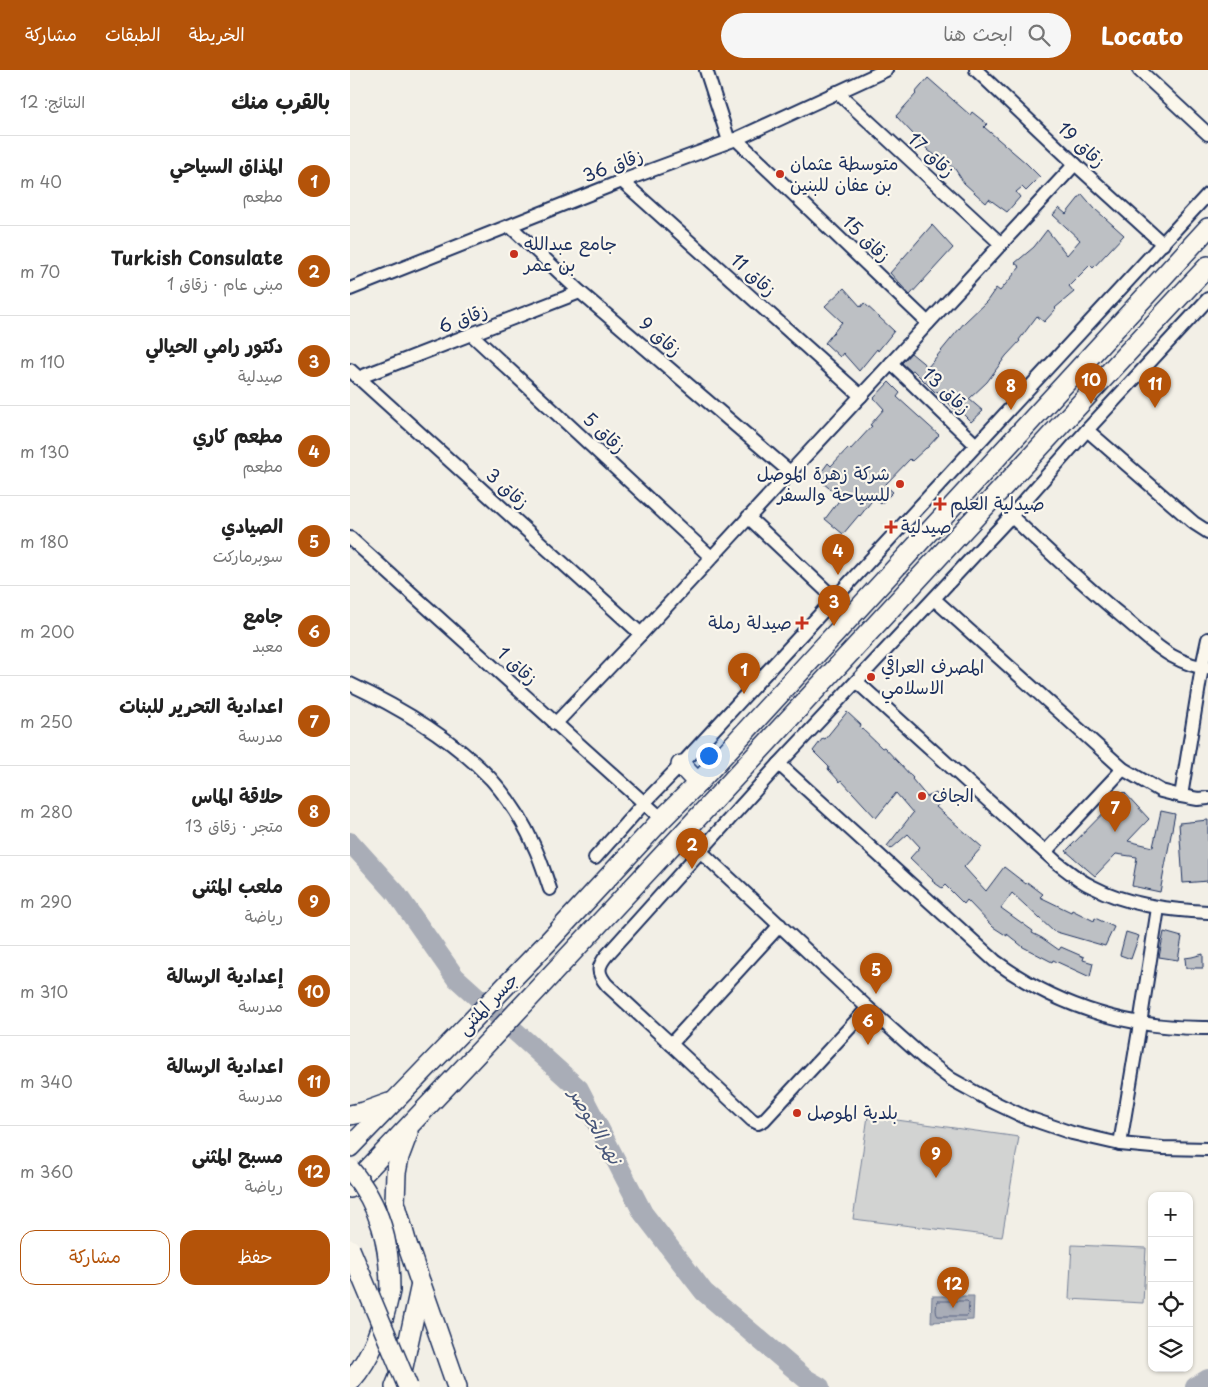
<!DOCTYPE html>
<html lang="ar">
<meta charset="utf-8">
<style>
body{margin:0;font-family:"Playpen Sans","Playpen Sans Arabic",sans-serif;background:#f6f6f6;color:#222;direction:rtl}
.controls{position:absolute;right:15px;bottom:15px;display:grid;overflow:hidden;border-radius:10px;box-shadow:0 1px 4px #0004}
.controls button{width:45px;height:45px;display:grid;place-items:center;padding:0;border:0;border-bottom:1px solid #e0e0e0;background:#fff;color:#222;font:25px sans-serif}
.you{position:absolute;left:358px;top:685px;width:18px;height:18px;margin:-12px;border:4px solid #fff;border-radius:50%;background:#1a73e8;box-shadow:0 0 0 8px #1a73e833}
.badge{display:grid;place-items:center;width:32px;height:32px;border-radius:50%;background:#b45309;color:#fff;font-size:16px;font-weight:700}
.pin{position:absolute;translate:-50% -41px;filter:drop-shadow(0 1px 2px #0008)}
.pin::after{content:'';position:absolute;top:26px;width:18px;height:15px;background:inherit;clip-path:polygon(0 0,100% 0,50% 100%)}
.list{margin:0;padding:0;list-style:none}
h2{display:flex;justify-content:space-between;align-items:center;height:65px;margin:0;padding:0 20px;font-size:21px}
h2 small{font-size:16px;font-weight:400;color:#767676}
.list li{display:grid;grid-template-columns:32px 1fr auto;gap:15px;align-items:center;box-sizing:border-box;height:90px;padding:0 20px;border-top:1px solid #e0e0e0}
.list b{display:block;font-size:19px;white-space:nowrap}
.list p{margin:0;font-size:16px;white-space:nowrap;color:#767676}
.list em{font-size:16px;font-style:normal;color:#767676}
.actions{display:flex;gap:10px;padding:15px 20px}
.actions a{flex:1;padding:11px 0;border:1px solid #b45309;border-radius:15px;text-align:center;font-size:18px;color:#b45309}
.actions .main{background:#b45309;color:#fff}
.icon{flex:none;width:28px;height:28px;fill:none;stroke:currentColor;stroke-width:2;stroke-linecap:round;stroke-linejoin:round}
.map{position:relative;flex:none;width:858px;height:1317px;overflow:hidden;direction:ltr}
header{display:flex;align-items:center;gap:30px;box-sizing:border-box;height:70px;padding:0 25px;background:#b45309;color:#fff}
header strong{font-size:24px}
nav{display:flex;gap:28px;margin-inline-start:auto;font-size:18px}
.search{width:350px;height:45px;background:#f6f6f6;display:flex;align-items:center;gap:12px;box-sizing:border-box;padding:0 18px;border-radius:28px;color:#767676;font-size:19px}
main{display:flex}
aside{flex:1;background:#fff}
.map>svg:first-child{display:block}
.green{fill:#d2d3d2;stroke:#768198}
.water{fill:#a9adb7;stroke:#707b93}
.lines{fill:none;stroke-linecap:round;stroke-linejoin:round}
.shore{stroke:#546182;stroke-width:1}
.river{stroke:#a9adb7;stroke-width:20}
.building{fill:#bdc0c4;stroke:#1b2f5e}
.minor-casing{stroke:#1b2f5e;stroke-width:16}
.highway-casing{stroke:#1b2f5e;stroke-width:22}
.minor{stroke:#fbf7ec;stroke-width:12}
.highway{stroke:#fbf7ec;stroke-width:19}
.highway-bridge-casing{stroke:#1b2f5e;stroke-width:22;stroke-linecap:butt}
.highway-bridge{stroke:#fbf7ec;stroke-width:19}
.poi-dot{fill:#c8321e;stroke:#fbf7ec;stroke-width:2}
.labels{text-anchor:middle;stroke-width:4.5;stroke-linejoin:round;paint-order:stroke}
.street-label{font-size:18px;fill:#1b2f5e;stroke:#fbf7ec}
.poi-label{font-size:18px;fill:#1b2f5e;stroke:#fbf7ec;text-anchor:start}
.water-label{font-size:19px;font-style:italic;fill:#465579;stroke:#fbf7ec}
</style>
<header>
<strong>Locato</strong>
<div class="search"><svg class="icon" aria-label="search" viewBox="0 0 24 24"><circle cx="10" cy="10" r="6"/><path d="M15 15l6 6"/></svg>ابحث هنا</div>
<nav><a>الخريطة</a><a>الطبقات</a><a>مشاركة</a></nav>
</header>
<main>
<div class="map">
<svg width="858" height="1317" viewBox="0 0 858 1317">
<rect width="100%" height="100%" fill="#f2efe6"/>
<filter id="ink" filterUnits="userSpaceOnUse"><feTurbulence type="fractalNoise" baseFrequency=".02" numOctaves="2"/><feDisplacementMap in="SourceGraphic" scale="10" xChannelSelector="R" yChannelSelector="G"/><feConvolveMatrix kernelMatrix="1 2 1 2 8 2 1 2 1" color-interpolation-filters="sRGB"/></filter>
<g filter="url(#ink)">
<!-- green -->
<g class="green">
<polygon points="518,1046 669,1067 652,1167 503,1149"/>
<polygon points="722,1175 796,1178 793,1233 719,1229"/>
</g>
<!-- water -->
<polygon class="water" points="582,1226 624,1226 623,1250 581,1252"/>
<g class="lines">
<!-- shore -->
<path class="shore" d="M588,1231H617L619,1233L618,1244L616,1246H588C585,1243 586,1234 588,1231Z"/>
<!-- river -->
<g class="river">
<polyline points="0,772 46,823 105,907 229,1019 293,1143 354,1222 456,1309 470,1317"/>
<polyline points="845,1317 858,1309"/>
</g>
</g>
<!-- building -->
<g class="building">
<polygon points="578,8 620,45 622,42 637,54 634,57 676,93 690,107 676,121 672,117 666,122 670,127 657,142 639,129 636,133 614,113 605,99 579,81 546,46 566,24 565,23"/>
<polygon points="732,124 745,139 774,165 743,198 740,195 719,216 724,222 705,238 706,239 694,252 687,246 669,270 670,271 656,286 637,312 619,329 633,341 621,352 608,339 606,341 587,321 586,323 563,300 561,301 552,293 561,283 578,297 614,253 637,231 646,218 650,221 670,197 665,193 684,177 697,160 717,185 730,170 703,145 709,138 716,144"/>
<polygon points="582,155 603,178 560,225 540,203"/>
<polygon points="494,218 511,237 514,233 544,261 528,281 527,279 509,301 493,283 490,287 475,273 492,252 475,236"/>
<polygon points="539,312 550,323 547,327 589,365 577,378 576,378 562,391 560,389 535,415 543,422 531,434 524,428 510,446 509,445 493,464 475,449 491,428 467,408 478,393 481,396 498,378 500,380 522,356 520,355 534,339 524,328"/>
<polygon points="497,642 511,655 510,657 532,678 534,677 563,708 562,709 577,727 586,723 591,732 586,737 632,777 614,797 636,821 654,797 676,814 677,812 693,824 690,827 721,842 722,840 744,851 745,848 764,857 755,876 703,861 662,823 651,838 683,861 682,863 692,868 709,880 711,877 734,887 733,890 743,893 740,907 703,890 702,892 673,877 657,864 657,866 643,857 617,830 614,834 595,815 592,818 582,811 583,810 560,788 570,777 558,764 541,779 537,776 563,743 546,723 526,748 491,710 490,712 478,699 479,697 463,681 473,668 475,669"/>
<polygon points="774,722 799,749 778,771 803,777 811,741 825,744 810,822 782,816 787,787 766,784 745,806 716,781"/>
<polygon points="858,750 858,811 833,813 829,753"/>
<polygon points="776,862 789,866 781,889 770,885"/>
<polygon points="814,862 832,867 828,890 809,887"/>
<polygon points="853,884 853,898 836,898 835,888 842,887"/>
</g>
<g class="lines">
<!-- minor casing -->
<g class="minor-casing">
<g id="minor">
<polyline points="356,0 379,71"/>
<polyline points="626,0 725,94 813,174"/>
<polyline points="789,0 858,64"/>
<polyline points="487,22 651,174"/>
<polyline points="386,69 578,253"/>
<polyline points="272,111 511,326"/>
<polyline points="160,156 230,222 440,402"/>
<polyline points="0,219 272,111 386,69 536,0"/>
<polyline points="122,265 361,487"/>
<polyline points="541,293 626,375"/>
<polyline points="0,300 291,564"/>
<polyline points="8,308 230,222"/>
<polyline points="737,360 844,453 858,462"/>
<path d="M661,446C698,481 735,516 774,548C790,561 804,576 822,586C833,592 846,597 858,598"/>
<polyline points="398,447 484,528"/>
<polyline points="0,468 312,749"/>
<polyline points="584,529 773,699 811,721 831,726 848,729 858,728"/>
<path d="M507,612L706,792C717,800 728,810 741,816C777,835 818,840 858,842"/>
<path d="M0,614C51,638 102,668 141,709C158,728 174,753 184,776C191,790 195,805 200,819"/>
<polyline points="205,654 291,564 725,94"/>
<path d="M429,694L645,891C709,938 779,959 858,958"/>
<polyline points="831,726 852,597 858,569"/>
<polyline points="332,764 518,938 575,989 601,1009 639,1030 675,1047 722,1063 770,1074 813,1078 858,1079"/>
<polyline points="695,782 773,699"/>
<polyline points="245,788 294,733 331,695 858,124"/>
<path d="M518,938L414,1050L408,1053L402,1050L321,974L257,915C247,903 247,897 257,885L429,694L661,446L737,360L858,229"/>
<polyline points="321,974 430,855"/>
<polyline points="770,1074 790,954 808,838"/>
</g>
</g>
<!-- highway casing -->
<g class="highway-casing">
<g id="highway">
<polyline points="331,695 348,713"/>
<polyline points="0,1045 14,1042 39,1033"/>
<polyline points="58,1063 49,1087 46,1103 45,1132 57,1174 107,1317"/>
<polyline points="0,1077 198,872 312,749 348,713 858,158"/>
<path d="M0,1118C290,814 572,503 858,196"/>
<path d="M0,1312C23,1286 33,1254 40,1221"/>
<polyline points="45,1317 53,1297 71,1214"/>
</g>
</g>
<!-- minor -->
<use href="#minor" class="minor"/>
<!-- highway -->
<use href="#highway" class="highway"/>
<!-- highway-bridge casing -->
<g class="highway-bridge-casing">
<g id="highway-bridge">
<path d="M0,1099C31,1136 40,1174 40,1221"/>
<polyline points="0,1179 58,1317"/>
</g>
</g>
<!-- highway-bridge -->
<use href="#highway-bridge" class="highway-bridge"/>
</g>
</g>
<!-- markers -->
<g class="poi-dot">
<circle cx="430" cy="104" r="5"/>
<circle cx="164" cy="184" r="5"/>
<circle cx="550" cy="414" r="5"/>
<path d="M587.5 426.5h5v5h5v5h-5v5h-5v-5h-5v-5h5z"/>
<path d="M538.5 449.5h5v5h5v5h-5v5h-5v-5h-5v-5h5z"/>
<path d="M449.5 545.5h5v5h5v5h-5v5h-5v-5h-5v-5h5z"/>
<circle cx="521" cy="607" r="5"/>
<circle cx="572" cy="726" r="5"/>
<circle cx="447" cy="1043" r="5"/>
</g>
<g class="labels">
<!-- street labels -->
<g class="street-label">
<text transform="translate(731 75) rotate(43)" y="6">زقاق 19</text>
<text transform="translate(581 85) rotate(43)" y="6">زقاق 17</text>
<text transform="translate(263 96) rotate(-21)" y="6">زقاق 36</text>
<text transform="translate(516 169) rotate(44)" y="6">زقاق 15</text>
<text transform="translate(403 205) rotate(42)" y="6">زقاق 11</text>
<text transform="translate(113 249) rotate(-21)" y="6">زقاق 6</text>
<text transform="translate(310 267) rotate(41)" y="6">زقاق 9</text>
<text transform="translate(596 321) rotate(44)" y="6">زقاق 13</text>
<text transform="translate(254 363) rotate(43)" y="6">زقاق 5</text>
<text transform="translate(157 419) rotate(42)" y="6">زقاق 3</text>
<text transform="translate(167 596) rotate(42)" y="6">زقاق 1</text>
<text transform="translate(138 934) rotate(-46)" y="6">جسر المثنى</text>
</g>
<!-- poi labels -->
<g class="poi-label">
<text x="440" y="100">متوسطة عثمان<tspan x="440" dy="21">بن عفان للبنين</tspan></text>
<text x="174" y="180">جامع عبدالله<tspan x="174" dy="21">بن عمر</tspan></text>
<text x="540" y="410" text-anchor="end">شركة زهرة الموصل<tspan x="540" dy="21">للسياحة والسفر</tspan></text>
<text x="600" y="440">صيدلية العلم</text>
<text x="551" y="463">صيدلية</text>
<text x="442" y="559" text-anchor="end">صيدلة رملة</text>
<text x="531" y="603">المصرف العراقي<tspan x="531" dy="21">الاسلامي</tspan></text>
<text x="582" y="732">الجاف</text>
<text x="457" y="1049">بلدية الموصل</text>
</g>
<!-- water labels -->
<g class="water-label">
<text transform="translate(246 1056) rotate(60)" y="7">نهر الخوصر</text>
</g>
</g>
</svg>
<div class="controls">
<button>+</button>
<button>−</button>
<button><svg class="icon" aria-label="locate" viewBox="0 0 24 24"><circle cx="12" cy="12" r="6"/><path d="M12 2v4M12 18v4M2 12h4M18 12h4"/></svg></button>
<button><svg class="icon" aria-label="layers" viewBox="0 0 24 24"><path d="M12 4l9 5-9 5-9-5zM3 14l9 5 9-5"/></svg></button>
</div>
<div class="you"></div>
<div class="pin badge" style="left:394px;top:624px">1</div>
<div class="pin badge" style="left:342px;top:799px">2</div>
<div class="pin badge" style="left:484px;top:556px">3</div>
<div class="pin badge" style="left:488px;top:505px">4</div>
<div class="pin badge" style="left:526px;top:924px">5</div>
<div class="pin badge" style="left:518px;top:975px">6</div>
<div class="pin badge" style="left:765px;top:762px">7</div>
<div class="pin badge" style="left:661px;top:340px">8</div>
<div class="pin badge" style="left:586px;top:1108px">9</div>
<div class="pin badge" style="left:741px;top:334px">10</div>
<div class="pin badge" style="left:805px;top:338px">11</div>
<div class="pin badge" style="left:603px;top:1238px">12</div>
</div>
<aside>
<h2>بالقرب منك<small>النتائج: 12</small></h2>
<ul class="list">
<li><span class="badge">1</span><div><b>المذاق السياحي</b><p>مطعم</p></div><em>40 m</em></li>
<li><span class="badge">2</span><div><b>Turkish Consulate</b><p>مبنى عام · زقاق 1</p></div><em>70 m</em></li>
<li><span class="badge">3</span><div><b>دكتور رامي الحيالي</b><p>صيدلية</p></div><em>110 m</em></li>
<li><span class="badge">4</span><div><b>مطعم كاري</b><p>مطعم</p></div><em>130 m</em></li>
<li><span class="badge">5</span><div><b>الصيادي</b><p>سوبرماركت</p></div><em>180 m</em></li>
<li><span class="badge">6</span><div><b>جامع</b><p>معبد</p></div><em>200 m</em></li>
<li><span class="badge">7</span><div><b>اعدادية التحرير للبنات</b><p>مدرسة</p></div><em>250 m</em></li>
<li><span class="badge">8</span><div><b>حلاقة الماس</b><p>متجر · زقاق 13</p></div><em>280 m</em></li>
<li><span class="badge">9</span><div><b>ملعب المثنى</b><p>رياضة</p></div><em>290 m</em></li>
<li><span class="badge">10</span><div><b>إعدادية الرسالة</b><p>مدرسة</p></div><em>310 m</em></li>
<li><span class="badge">11</span><div><b>اعدادية الرسالة</b><p>مدرسة</p></div><em>340 m</em></li>
<li><span class="badge">12</span><div><b>مسبح المثنى</b><p>رياضة</p></div><em>360 m</em></li>
</ul>
<div class="actions"><a class="main">حفظ</a><a>مشاركة</a></div>
</aside>
</main>
